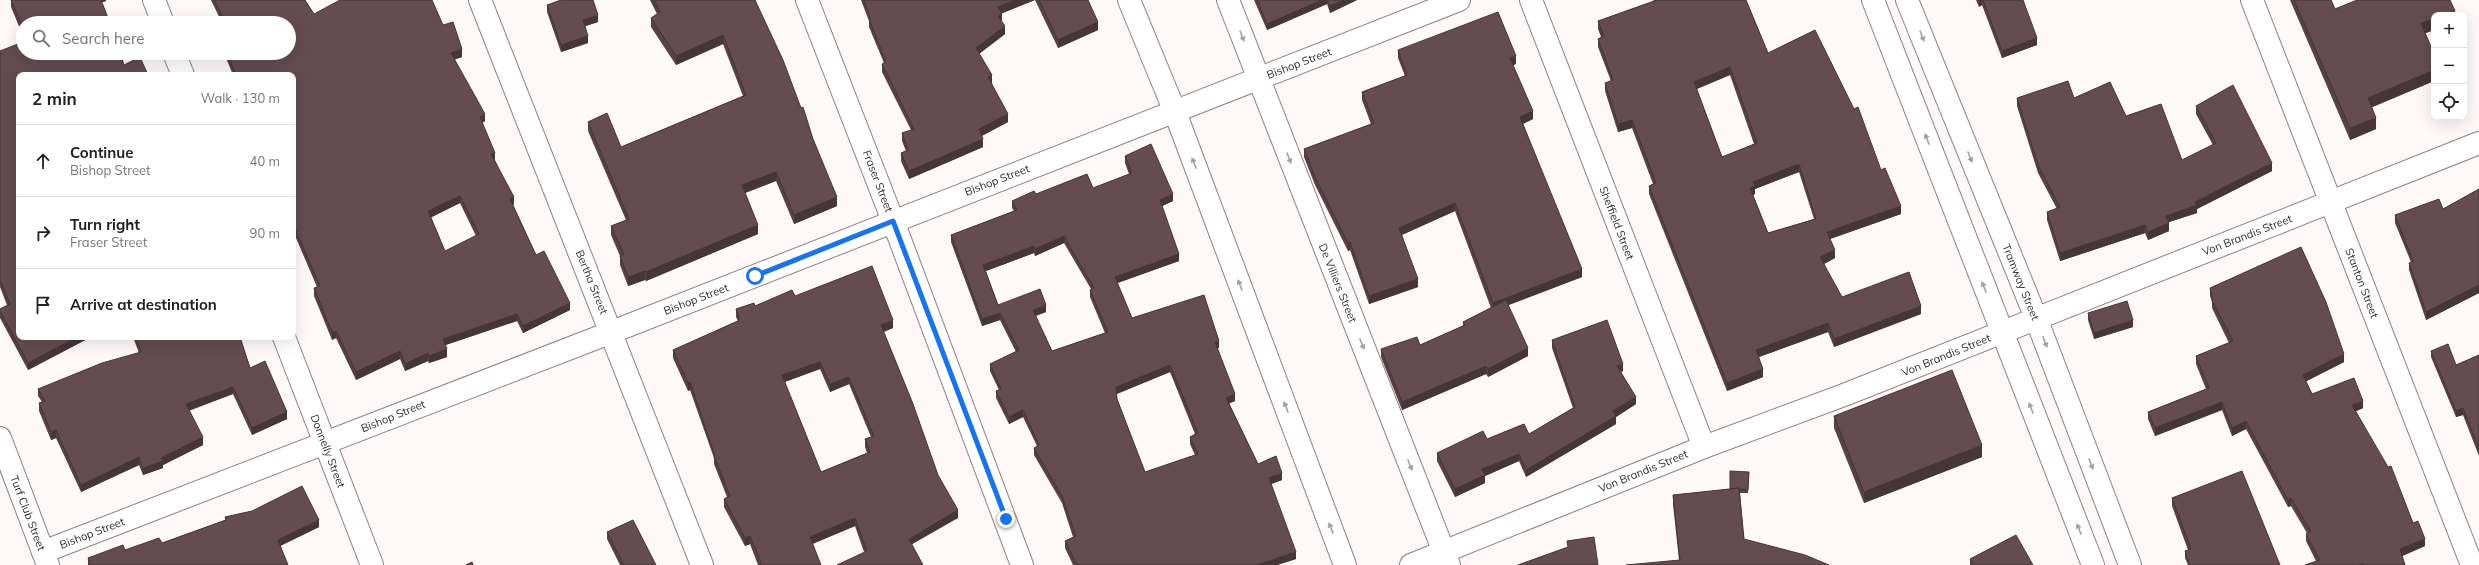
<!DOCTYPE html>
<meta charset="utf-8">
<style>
body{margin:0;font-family:Mulish,sans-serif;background:#f6f6f6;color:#202124}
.controls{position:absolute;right:12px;top:12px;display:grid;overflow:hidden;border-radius:8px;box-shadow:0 4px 16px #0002}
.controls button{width:36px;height:36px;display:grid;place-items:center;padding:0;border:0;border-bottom:1px solid #e0e0e0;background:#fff;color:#202124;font:20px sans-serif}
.stop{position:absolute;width:12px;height:12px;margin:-9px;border:3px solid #1a73e8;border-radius:50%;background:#fff}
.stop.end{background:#1a73e8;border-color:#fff;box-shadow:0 1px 4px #0008}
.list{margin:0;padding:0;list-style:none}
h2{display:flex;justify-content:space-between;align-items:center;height:52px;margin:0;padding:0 16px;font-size:17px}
h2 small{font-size:13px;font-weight:400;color:#757577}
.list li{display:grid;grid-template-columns:26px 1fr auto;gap:12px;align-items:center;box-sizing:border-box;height:72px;padding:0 16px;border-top:1px solid #e0e0e0}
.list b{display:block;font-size:15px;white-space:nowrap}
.list p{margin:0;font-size:13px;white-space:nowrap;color:#757577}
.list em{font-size:13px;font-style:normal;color:#757577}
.icon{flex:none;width:22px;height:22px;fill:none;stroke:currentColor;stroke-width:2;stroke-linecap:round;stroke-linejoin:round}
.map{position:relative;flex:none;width:2479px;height:565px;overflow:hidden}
.search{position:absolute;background:#fff;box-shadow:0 4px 16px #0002;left:16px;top:16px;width:280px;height:44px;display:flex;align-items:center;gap:10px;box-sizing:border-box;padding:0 14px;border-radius:22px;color:#757577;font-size:15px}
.panel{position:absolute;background:#fff;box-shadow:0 4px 16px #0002;left:16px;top:72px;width:280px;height:268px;border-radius:8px}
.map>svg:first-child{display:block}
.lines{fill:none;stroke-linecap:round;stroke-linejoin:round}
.street-casing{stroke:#967c82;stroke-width:24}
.secondary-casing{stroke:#967c82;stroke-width:24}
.street{stroke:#fff;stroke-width:22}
.secondary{stroke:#fff;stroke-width:22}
.wall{fill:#564146;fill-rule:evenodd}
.shaded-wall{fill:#463539}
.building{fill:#644c51;stroke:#463539;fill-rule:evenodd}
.oneway{fill:#a49fa0}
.route{stroke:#1a73e8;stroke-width:5}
.labels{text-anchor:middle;stroke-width:4;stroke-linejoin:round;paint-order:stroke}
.street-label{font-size:11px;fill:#34292c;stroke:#fff}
</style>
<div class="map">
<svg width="2479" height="565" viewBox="0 0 2479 565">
<rect width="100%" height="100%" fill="#fef8f9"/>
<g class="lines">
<!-- street casing -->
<g class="street-casing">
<g id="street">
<polyline points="154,0 163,23"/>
<polyline points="480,0 702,565"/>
<polyline points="807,0 893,221 1022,565"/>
<polyline points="1129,0 1175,112 1345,565"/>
<polyline points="1228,0 1449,565"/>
<polyline points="1531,0 1704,447"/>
<polyline points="1873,0 2093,565"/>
<polyline points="1907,0 2036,318 2130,565"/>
<polyline points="2252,0 2472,565"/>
<polyline points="174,53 183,75"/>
<polyline points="284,337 372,565"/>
<polyline points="43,552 612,332 1459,0"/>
<polyline points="1411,565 1704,447 1844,395 2479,143"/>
</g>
</g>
<!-- secondary casing -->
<g class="secondary-casing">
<polyline id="secondary" points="0,438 48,565"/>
</g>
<!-- street -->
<use href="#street" class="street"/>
<!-- secondary -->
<use href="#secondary" class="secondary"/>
</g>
<!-- wall -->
<g class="wall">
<polygon points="11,0 106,0 106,1 23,23 23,36 11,7"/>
<path d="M211,0H305L314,14L443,25L462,57L454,59L485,121L482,123L495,160L514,204L513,205L536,255L570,310L523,333L517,321L445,345L447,357L429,363L428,361L405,371L400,359L356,380L336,338L332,340L314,296V288L317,287L293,231V75H233L224,53H289V23H222ZM460,203L476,236L445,251L431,217Z"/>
<polygon points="650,0 755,0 813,139 837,206 794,224 776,181 745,193 758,234 646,281 645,280 628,286 620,265 620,256 611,235 611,226 626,220 588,131 588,122 621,147 743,96 723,44 676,65 651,27 651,18 657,14"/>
<polygon points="861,0 1088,0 1098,30 1058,48 1035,0 1001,13 1002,21 1005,34 979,54 1008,122 982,136 983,147 909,179 901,161 901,153 906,151 902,141 902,133 911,130 882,72 882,64 884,63 869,27 869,21"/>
<polygon points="1254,0 1357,0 1330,13 1327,4 1267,30"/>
<path d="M1653,0H1746L1768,53L1881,170L1901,214L1830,239L1835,258L1824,264L1842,297L1921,314L1834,347L1828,332L1759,357L1763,377L1727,391L1649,194V186L1653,184L1632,128L1618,132L1605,91V83L1611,81L1598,47V39L1601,37L1598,29V21L1654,1ZM1730,75L1754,144L1722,157L1697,89ZM1799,172L1814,219L1768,233L1753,195L1755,194V189Z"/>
<polygon points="1976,0 2023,0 2037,45 2002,58 1982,5 1979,7"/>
<polygon points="2290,0 2331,0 2335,9 2455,15 2434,15 2434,30 2425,33 2434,81 2372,107 2376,129 2350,140"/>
<polygon points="547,5 598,22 585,26 588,43 561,52 547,12"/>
<polygon points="1398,50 1516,64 1513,65 1533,119 1523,124 1582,277 1508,305 1528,356 1488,377 1486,374 1402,410 1381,357 1381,349 1420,345 1463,326 1463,322 1491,308 1455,211 1402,235 1418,287 1369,304 1350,250 1348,251 1315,185 1304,157 1304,149 1371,124 1362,100 1362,92 1405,76 1398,58"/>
<polygon points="0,51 124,65 148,75 19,75 19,337 91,337 28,370 0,318 0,309 7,305 0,287"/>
<polygon points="2017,98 2126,116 2182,160 2213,145 2196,114 2196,106 2272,171 2197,209 2197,213 2169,222 2169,231 2148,240 2145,233 2060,261 2047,220 2047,212 2057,209 2038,173 2017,106"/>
<path d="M1125,156L1173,201L1162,206L1179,261L1117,283L1132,318L1219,348H1217L1235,401L1229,403L1258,464L1282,480L1271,484L1296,559L1277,565H1073L1065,548V541L1073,537L1062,503L1034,455V448L1037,446L1023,417L1009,424L996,398V391L999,390L990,371V364L1016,352L1000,320L982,326L951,242V235L1014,211L1012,208V201L1036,194L1093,188L1129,174L1125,163ZM1064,243L1091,289L1090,290V297L1105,333L1052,351L1035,316L1046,312L998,305L986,271L1034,253L1035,256ZM1170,372L1195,434L1190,437V444L1195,455L1145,472L1117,399V394Z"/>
<polygon points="2479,189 2479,293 2426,320 2409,270 2409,263 2411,262 2395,223 2395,215 2443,209"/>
<polygon points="2210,288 2344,362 2306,381 2312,394 2363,408 2356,411 2413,523 2425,546 2402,556 2405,565 2305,565 2316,561 2306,541 2306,534 2307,533 2291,506 2288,507 2246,429 2232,436 2222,410 2155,436 2148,419 2148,412 2206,389 2196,364 2196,356 2229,343 2212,308 2212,302 2210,296"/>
<path d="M795,296L893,328L883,332L938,475L958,518L864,552L855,526L812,544L821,565H758L750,544L745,546L724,507V499L727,497L714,464V458L690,390L688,391L673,358V350L738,321L736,317V309L755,306ZM820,369L830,392L849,384L871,437L865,439V447L867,453L821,472L784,382Z"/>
<polygon points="2088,313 2133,327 2094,339 2088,320"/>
<polygon points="133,337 240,337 250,368 287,419 252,435 233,394 189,410 203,445 163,465 163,468 143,475 139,465 81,492 56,438 51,440 39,411 39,403 42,402 38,396 38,389 139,353"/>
<polygon points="1552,340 1623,371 1621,372 1636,404 1616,417 1616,424 1526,477 1519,461 1485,476 1485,483 1455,497 1437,461 1437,453 1487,439 1529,434 1573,408 1552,348"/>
<polygon points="2431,351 2456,365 2479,355 2479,456 2463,415 2456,417 2431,357"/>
<polygon points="1834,416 1982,457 1864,503 1834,428"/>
<polygon points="1749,472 1748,493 1740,493 1744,539 1679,560 1673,504 1673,495 1730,489"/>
<polygon points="2172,498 2280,565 2188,565 2185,558 2185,551 2188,550 2172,506"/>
<polygon points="225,517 319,527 280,546 288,565 88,565 88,558 162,543 225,520"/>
<polygon points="607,532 656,565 620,565 607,539"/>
<polygon points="1970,559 2033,565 1970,565"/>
</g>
<!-- shaded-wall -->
<g class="shaded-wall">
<polygon points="100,0 106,0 106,1 100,3"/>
<polygon points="1015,0 1035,0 998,15 998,7"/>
<polygon points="1322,0 1327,0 1327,4 1267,30 1267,24"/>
<polygon points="1344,0 1357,0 1330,13 1330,6"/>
<polygon points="1979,0 1982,0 1982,5 1979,7"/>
<polygon points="2455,11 2455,15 2445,15"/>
<polygon points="1002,14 1002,22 998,16"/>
<polygon points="598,15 598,22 583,27 583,20"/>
<polygon points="2434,19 2434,30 2421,35 2421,23"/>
<polygon points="1098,22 1098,30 1058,48 1058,40"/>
<polygon points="1005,26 1005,34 976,56 976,48"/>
<polygon points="723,35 723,44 676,65 676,56"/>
<polygon points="588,36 588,43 561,52 561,45"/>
<polygon points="2037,38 2037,45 2002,58 2002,51"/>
<polygon points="462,49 462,57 451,61 451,53"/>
<polygon points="1516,56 1516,64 1510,66 1510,58"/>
<polygon points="1730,67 1730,75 1694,90 1694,82"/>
<polygon points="2434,70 2434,81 2368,109 2368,98"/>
<polygon points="992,75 992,83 988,85 988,77"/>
<polygon points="1533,111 1533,119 1520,125 1520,117"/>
<polygon points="485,114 485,121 480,124 480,117"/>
<polygon points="1008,114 1008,122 979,137 979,129"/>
<polygon points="2376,118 2376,129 2350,140 2350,128"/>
<polygon points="1632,120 1632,128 1618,132 1618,124"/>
<polygon points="983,139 983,147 909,179 909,171"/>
<polygon points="495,153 495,160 491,154"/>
<polygon points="2272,163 2272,171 2197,209 2197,213 2166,223 2166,216 2195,202"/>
<polygon points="1799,164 1799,172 1755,189 1755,194 1750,196 1750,188 1753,182"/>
<polygon points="776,172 776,181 742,194 742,185"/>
<polygon points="1173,194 1173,201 1160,207 1160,200"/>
<polygon points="460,196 460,203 428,219 428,211"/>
<polygon points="514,197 514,204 510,207 510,199"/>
<polygon points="837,197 837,206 794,224 794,215"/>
<polygon points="1455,203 1455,211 1399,236 1399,228"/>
<polygon points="1901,206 1901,214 1827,240 1827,232"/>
<polygon points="2169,223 2169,231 2148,240 2148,232"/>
<polygon points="758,225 758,234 646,281 646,272"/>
<polygon points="2145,225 2145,233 2060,261 2060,253"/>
<polygon points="1064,236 1064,243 1035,256 1035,249"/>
<polygon points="1350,242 1350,250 1348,251 1348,243"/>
<polygon points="1034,246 1034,253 983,272 983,265"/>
<polygon points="1835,250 1835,258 1820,266 1820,257"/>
<polygon points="1179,254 1179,261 1115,284 1115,277"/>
<polygon points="1582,269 1582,277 1493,311 1493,303"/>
<polygon points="645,271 645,280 628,286 628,277"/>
<polygon points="1418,279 1418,287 1369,304 1369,296"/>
<polygon points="2479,285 2479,293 2426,320 2426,312"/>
<polygon points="570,303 570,310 523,333 523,326"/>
<polygon points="1046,305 1046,312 1033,317 1033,310"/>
<polygon points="1921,306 1921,314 1834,347 1834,339"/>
<polygon points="1000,313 1000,320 982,326 982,319"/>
<polygon points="517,314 517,321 443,346 443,339"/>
<polygon points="893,320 893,328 881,333 881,325"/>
<polygon points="2133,320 2133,327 2094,339 2094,333"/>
<polygon points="1828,323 1828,332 1756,358 1756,350"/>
<polygon points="336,331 336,338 332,340 332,332"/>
<polygon points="77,337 91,337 28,370 28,363"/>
<polygon points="1219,341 1219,348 1215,349 1215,342"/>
<polygon points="1528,348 1528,356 1488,377 1488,369"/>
<polygon points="447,349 447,357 429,363 429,356"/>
<polygon points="400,351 400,359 356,380 356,372"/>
<polygon points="428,353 428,361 405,371 405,364"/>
<polygon points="2344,354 2344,362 2303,383 2303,375"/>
<polygon points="820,362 820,369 782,383 782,375"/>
<polygon points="1623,364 1623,371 1617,373 1617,366"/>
<polygon points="1170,365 1170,372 1116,394 1116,387"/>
<polygon points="1486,366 1486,374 1402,410 1402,402"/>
<polygon points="1763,369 1763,377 1727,391 1727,383"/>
<polygon points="849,377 849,384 830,392 830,384"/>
<polygon points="690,382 690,390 688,391 688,383"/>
<polygon points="233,387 233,394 186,412 186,404"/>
<polygon points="1235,394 1235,401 1226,405 1226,398"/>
<polygon points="1636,397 1636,404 1616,417 1616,424 1526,477 1526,470 1613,411"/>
<polygon points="2363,401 2363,408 2352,413 2352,405"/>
<polygon points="2222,402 2222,410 2155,436 2155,428"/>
<polygon points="2463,408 2463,415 2456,417 2456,411"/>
<polygon points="1023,410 1023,417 1009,424 1009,417"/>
<polygon points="287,412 287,419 252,435 252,428"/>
<polygon points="2246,421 2246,429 2232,436 2232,428"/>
<polygon points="56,430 56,438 51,440 51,432"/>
<polygon points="203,437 203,445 163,465 163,468 143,475 143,468"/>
<polygon points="1982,445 1982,457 1864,503 1864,492"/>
<polygon points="1519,454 1519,461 1485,476 1485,483 1455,497 1455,489 1482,469"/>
<polygon points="139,457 139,465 81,492 81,485"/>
<polygon points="1282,473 1282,480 1269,485 1269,478"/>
<polygon points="2291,498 2291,506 2288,507 2288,500"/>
<polygon points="958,510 958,518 909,546 909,539"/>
<polygon points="855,518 855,526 810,545 810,537"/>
<polygon points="319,520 319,527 278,547 278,540"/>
<polygon points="750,536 750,544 745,546 745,538"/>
<polygon points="2425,539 2425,546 2400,557 2400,549"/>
<polygon points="1296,552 1296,559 1277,565 1257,565"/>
</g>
<!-- building -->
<g class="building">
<polygon points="11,0 101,0 110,23 23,23 23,28"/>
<path d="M214,0H305L314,14L340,0H432L443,25L453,22L462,49L451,53L485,114L480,117L495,153L491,154L514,197L510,199L536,255L544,251L570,303L523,326L517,314L443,339L447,349L429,356L428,353L405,364L400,351L356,372L336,331L332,332L314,288L320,286L293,224V75H236L227,53H289V23H226ZM460,196L479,234L445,251L428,211Z"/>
<polygon points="561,0 593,0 598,15 583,20 588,36 561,45 547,5"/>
<polygon points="654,0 755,0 783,60 801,108 803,107 813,139 837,197 794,215 776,172 742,185 758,225 646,272 645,271 628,277 620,256 624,254 611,226 629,219 588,122 607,113 621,147 746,95 723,35 676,56 651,18 660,12"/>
<polygon points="864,0 1015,0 998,7 1002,14 998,16 1005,26 976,48 992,75 988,77 1008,114 979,129 983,139 909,171 901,153 908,150 902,133 914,129 882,64 886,62 869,19 870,18"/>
<polygon points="1039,0 1088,0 1098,22 1058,40"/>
<polygon points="1257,0 1322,0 1267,24"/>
<polygon points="1327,0 1344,0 1330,6"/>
<path d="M1657,0H1746L1768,53L1815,30L1854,109L1858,107L1881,170L1885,168L1901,206L1827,232L1835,250L1820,257L1842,297L1909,272L1921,306L1834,339L1828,323L1756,350L1763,369L1727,383L1649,186L1656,183L1632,120L1618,124L1605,83L1613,80L1598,39L1604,36L1598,21ZM1730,67L1757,143L1722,157L1694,82ZM1799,164L1816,219L1768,233L1750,188L1755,186L1753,182Z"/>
<polygon points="1983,0 2023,0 2037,38 2002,51"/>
<polygon points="2294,0 2331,0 2335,9 2357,0 2450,0 2455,11 2445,15 2434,15 2434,19 2421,23 2434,54 2434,70 2368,98 2376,118 2350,128"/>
<polygon points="1498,12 1516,56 1510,58 1533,111 1520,117 1582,269 1493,303 1455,203 1399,228 1418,279 1369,296 1350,242 1348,243 1315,177 1304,149 1374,123 1362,92 1407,75 1398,50"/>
<polygon points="23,42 23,53 120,53 124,65 140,57 148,75 19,75 19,337 77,337 28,363 0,311 0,309 10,304 0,279 0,51"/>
<polygon points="2068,81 2074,98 2110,82 2126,116 2161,104 2182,160 2216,143 2196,106 2233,85 2272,163 2195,202 2197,205 2166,216 2169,223 2148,232 2145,225 2060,253 2047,212 2060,207 2038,165 2017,98"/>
<path d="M1151,144L1173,194L1160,200L1179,254L1115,277L1132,318L1204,295L1219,341L1215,342L1235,394L1226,398L1258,464L1276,456L1282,473L1269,478L1296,552L1257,565H1077L1065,541L1076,536L1062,496L1034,448L1039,445L1023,410L1009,417L996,391L1001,389L990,364L1019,350L1000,313L982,319L951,235L1017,210L1012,201L1034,191L1036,194L1087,174L1093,188L1132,173L1125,156ZM1064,236L1094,288L1090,290L1108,332L1052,351L1033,310L1046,305L1040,289L998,305L983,265L1034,246L1035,249ZM1170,365L1198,433L1190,437L1198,454L1145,472L1117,399L1116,387Z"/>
<polygon points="2479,189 2479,285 2426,312 2409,263 2413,261 2395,215 2439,199 2443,209"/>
<polygon points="2301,247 2326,302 2344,354 2303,375 2312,394 2354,378 2363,401 2352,405 2388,467 2391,466 2413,523 2418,521 2425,539 2400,549 2405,565 2363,565 2363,563 2359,565 2305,565 2320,560 2306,534 2311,531 2291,498 2288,500 2246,421 2232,428 2222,402 2155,428 2148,412 2209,388 2196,356 2233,341 2212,300 2213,299 2210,288"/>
<path d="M872,266L893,320L881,325L913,404L938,475L958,510L909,539L923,565H837L867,551L855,518L810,537L821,565H762L750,536L745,538L724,499L730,496L714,456H715L690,382L688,383L673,350L740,320L736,309L754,303L755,306L792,290L795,296ZM820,362L830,384L849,377L874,436L865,439L870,452L821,472L782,375Z"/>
<polygon points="1506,300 1528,348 1488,369 1486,366 1402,402 1381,349 1417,337 1420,345 1465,325 1463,322"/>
<polygon points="2127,301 2133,320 2094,333 2088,313"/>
<polygon points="1607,320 1623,364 1617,366 1636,397 1613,411 1616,416 1526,470 1519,454 1482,469 1485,475 1455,489 1437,453 1483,431 1487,439 1524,424 1529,434 1575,407 1552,340"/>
<polygon points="136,337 240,337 250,368 265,361 287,412 252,428 233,387 186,404 203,437 161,458 163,461 143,468 139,457 81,485 56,430 51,432 39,403 45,401 38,389 102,363 141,352"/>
<polygon points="2448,344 2456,365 2479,355 2479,449 2463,408 2456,411 2431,351"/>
<polygon points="1952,370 1982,445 1864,492 1834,416"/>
<polygon points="1730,471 1749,472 1748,490 1740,489 1739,488 1730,489"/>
<polygon points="2242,471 2280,565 2190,565 2185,551 2191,549 2172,498"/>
<polygon points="302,486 319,520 278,540 288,565 90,565 88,558 123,545 125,550 159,538 162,543 226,520 225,517 252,511"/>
<polygon points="1739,488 1744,539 1805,555 1829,565 1626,565 1680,560 1673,495"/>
<polygon points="633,520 656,565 624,565 607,532"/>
<polygon points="2016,535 2033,565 1974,565 1970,559"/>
<polygon points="1594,537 1598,565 1518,565 1568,547 1567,541"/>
<polygon points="472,562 473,565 466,565"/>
</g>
<!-- one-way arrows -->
<defs><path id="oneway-solid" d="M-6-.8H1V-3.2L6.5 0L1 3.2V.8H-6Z"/></defs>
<g class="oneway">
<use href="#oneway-solid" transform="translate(1242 36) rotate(69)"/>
<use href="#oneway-solid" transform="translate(1922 36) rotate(69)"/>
<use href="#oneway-solid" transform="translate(1927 139) rotate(-111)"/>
<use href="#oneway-solid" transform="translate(1970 157) rotate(68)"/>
<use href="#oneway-solid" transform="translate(1289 158) rotate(68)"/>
<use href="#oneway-solid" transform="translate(1194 163) rotate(-111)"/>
<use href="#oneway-solid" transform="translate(1240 285) rotate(-111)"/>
<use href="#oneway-solid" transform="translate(1984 287) rotate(-111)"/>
<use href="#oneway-solid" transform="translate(2045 342) rotate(69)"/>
<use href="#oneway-solid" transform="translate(1362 344) rotate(68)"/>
<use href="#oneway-solid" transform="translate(1286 407) rotate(-111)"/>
<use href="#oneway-solid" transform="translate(2031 408) rotate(-111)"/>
<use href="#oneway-solid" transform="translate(2091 464) rotate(69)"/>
<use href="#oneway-solid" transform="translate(1410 465) rotate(68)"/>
<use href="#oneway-solid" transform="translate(1331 528) rotate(-111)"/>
<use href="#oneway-solid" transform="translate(2079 529) rotate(-111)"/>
</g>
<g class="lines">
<!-- route -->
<polyline class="route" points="755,276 893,221 1006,519"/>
</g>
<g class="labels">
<!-- street labels -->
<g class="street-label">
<text transform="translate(1299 63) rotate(-21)" y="4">Bishop Street</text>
<text transform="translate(997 180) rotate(-21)" y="4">Bishop Street</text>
<text transform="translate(878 181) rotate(69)" y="4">Fraser Street</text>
<text transform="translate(1617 223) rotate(69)" y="4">Sheffield Street</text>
<text transform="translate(2247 235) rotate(-21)" y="4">Von Brandis Street</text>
<text transform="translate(592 282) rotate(68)" y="4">Bertha Street</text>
<text transform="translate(2021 282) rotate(68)" y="4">Tramway Street</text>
<text transform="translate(1338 283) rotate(68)" y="4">De Villiers Street</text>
<text transform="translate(2362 283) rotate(69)" y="4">Stanton Street</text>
<text transform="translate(696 299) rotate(-21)" y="4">Bishop Street</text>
<text transform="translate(1946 355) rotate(-22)" y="4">Von Brandis Street</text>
<text transform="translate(393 416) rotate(-22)" y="4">Bishop Street</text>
<text transform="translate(328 451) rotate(69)" y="4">Donnelly Street</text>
<text transform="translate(1643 471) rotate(-22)" y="4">Von Brandis Street</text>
<text transform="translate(28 513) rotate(69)" y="4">Turf Club Street</text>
<text transform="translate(92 533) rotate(-21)" y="4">Bishop Street</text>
</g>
</g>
</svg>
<div class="controls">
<button>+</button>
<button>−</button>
<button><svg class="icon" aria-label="locate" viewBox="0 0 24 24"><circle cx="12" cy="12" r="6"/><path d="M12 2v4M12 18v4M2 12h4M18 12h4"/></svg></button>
</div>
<div class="stop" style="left:755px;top:276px"></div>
<div class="stop end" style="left:1006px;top:519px"></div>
<div class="search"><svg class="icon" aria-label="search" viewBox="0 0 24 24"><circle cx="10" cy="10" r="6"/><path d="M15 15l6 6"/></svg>Search here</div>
<section class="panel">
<h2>2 min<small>Walk · 130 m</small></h2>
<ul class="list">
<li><svg class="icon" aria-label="ahead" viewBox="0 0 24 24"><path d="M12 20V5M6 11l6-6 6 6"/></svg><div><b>Continue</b><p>Bishop Street</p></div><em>40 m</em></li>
<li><svg class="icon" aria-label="right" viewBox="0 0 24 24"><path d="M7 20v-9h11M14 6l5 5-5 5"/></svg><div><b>Turn right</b><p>Fraser Street</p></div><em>90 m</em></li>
<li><svg class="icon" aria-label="arrive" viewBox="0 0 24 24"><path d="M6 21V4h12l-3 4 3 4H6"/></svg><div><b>Arrive at destination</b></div></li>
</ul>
</section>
</div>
